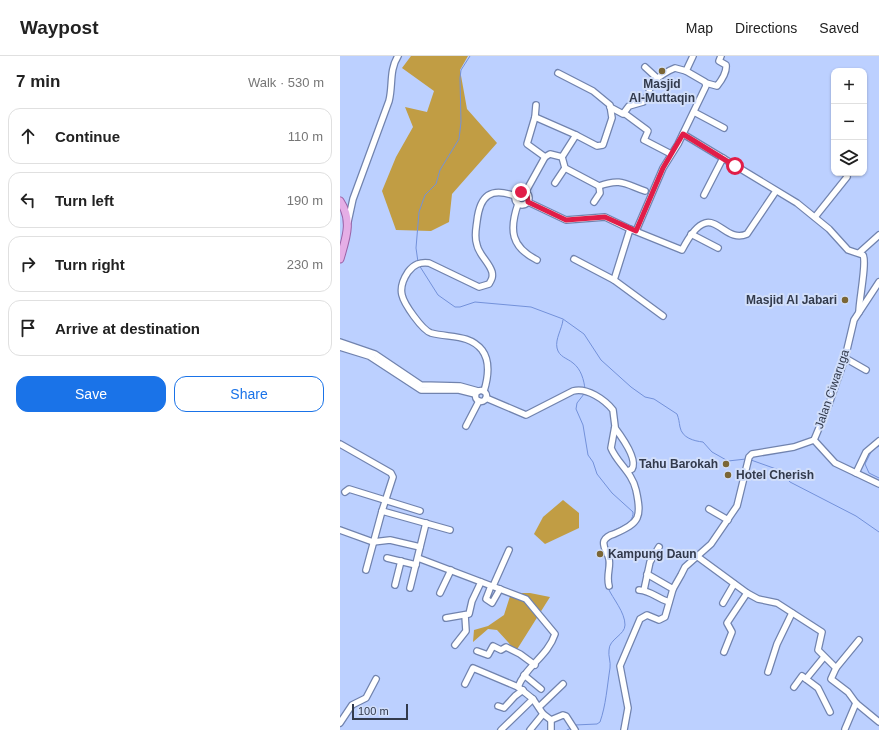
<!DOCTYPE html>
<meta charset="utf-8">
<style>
body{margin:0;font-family:Arial,sans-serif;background:#f6f6f6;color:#222}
.controls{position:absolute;right:12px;top:12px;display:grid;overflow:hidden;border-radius:8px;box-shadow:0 1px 3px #0004}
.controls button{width:36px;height:36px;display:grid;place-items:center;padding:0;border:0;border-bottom:1px solid #e0e0e0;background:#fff;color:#222;font:20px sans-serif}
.scale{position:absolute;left:12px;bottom:10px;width:56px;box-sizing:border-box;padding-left:4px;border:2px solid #323a4c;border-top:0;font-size:11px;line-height:14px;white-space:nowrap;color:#323a4c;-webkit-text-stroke:3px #d1defa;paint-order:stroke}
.stop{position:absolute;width:12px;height:12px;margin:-9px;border:3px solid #e11d48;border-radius:50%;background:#fff}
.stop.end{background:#e11d48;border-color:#fff;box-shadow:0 1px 4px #0008}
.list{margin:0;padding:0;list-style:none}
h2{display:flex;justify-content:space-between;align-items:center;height:52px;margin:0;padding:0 16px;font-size:17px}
h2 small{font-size:13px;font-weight:400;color:#767676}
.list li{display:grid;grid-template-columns:26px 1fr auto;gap:12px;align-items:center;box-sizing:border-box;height:56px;margin:0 8px 8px;padding:0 8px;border:1px solid #e0e0e0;border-radius:12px}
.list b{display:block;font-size:15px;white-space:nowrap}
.list em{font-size:13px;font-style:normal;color:#767676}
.actions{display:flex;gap:8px;padding:12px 16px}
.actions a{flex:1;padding:9px 0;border:1px solid #1a73e8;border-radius:12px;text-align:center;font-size:14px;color:#1a73e8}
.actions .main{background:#1a73e8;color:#fff}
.icon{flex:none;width:22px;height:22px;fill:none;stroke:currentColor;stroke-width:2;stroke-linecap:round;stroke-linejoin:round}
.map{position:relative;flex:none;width:539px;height:674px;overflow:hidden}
header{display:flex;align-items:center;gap:24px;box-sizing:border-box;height:56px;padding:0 20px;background:#fff;border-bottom:1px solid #e0e0e0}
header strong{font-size:19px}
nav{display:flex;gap:22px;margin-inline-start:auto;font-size:14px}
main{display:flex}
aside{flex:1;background:#fff}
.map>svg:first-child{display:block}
.forest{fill:#c19d44}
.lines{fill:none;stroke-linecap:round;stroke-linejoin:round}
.stream{stroke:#7391da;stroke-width:1}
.minor-casing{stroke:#7183ae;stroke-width:8}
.major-casing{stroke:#9b62a6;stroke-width:9}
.minor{stroke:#fff;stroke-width:5.5}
.major{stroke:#e5aee6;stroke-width:7}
.route{stroke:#e11d48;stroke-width:5}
.poi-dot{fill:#7b6635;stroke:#d1defa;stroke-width:1.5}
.labels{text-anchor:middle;stroke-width:4;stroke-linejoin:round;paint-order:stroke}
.poi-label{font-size:12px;font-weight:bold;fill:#323a4c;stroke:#d1defa;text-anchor:end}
.street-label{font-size:12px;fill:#323a4c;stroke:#d1defa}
</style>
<header>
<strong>Waypost</strong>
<nav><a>Map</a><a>Directions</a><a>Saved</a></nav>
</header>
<main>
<aside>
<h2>7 min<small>Walk · 530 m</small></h2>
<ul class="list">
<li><svg class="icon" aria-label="ahead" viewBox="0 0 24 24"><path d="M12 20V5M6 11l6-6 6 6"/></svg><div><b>Continue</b></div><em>110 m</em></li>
<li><svg class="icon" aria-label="left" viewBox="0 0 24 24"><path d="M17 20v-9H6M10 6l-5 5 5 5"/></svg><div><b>Turn left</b></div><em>190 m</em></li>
<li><svg class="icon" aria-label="right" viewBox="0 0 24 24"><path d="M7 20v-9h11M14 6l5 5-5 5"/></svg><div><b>Turn right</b></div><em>230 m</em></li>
<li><svg class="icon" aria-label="arrive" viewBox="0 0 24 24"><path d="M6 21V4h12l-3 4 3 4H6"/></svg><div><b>Arrive at destination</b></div></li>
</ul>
<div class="actions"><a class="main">Save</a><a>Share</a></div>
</aside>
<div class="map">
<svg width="539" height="674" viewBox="0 0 539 674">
<rect width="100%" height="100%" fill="#bcd0ff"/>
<!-- forest -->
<g class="forest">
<polygon points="71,0 128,0 120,14 127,53 157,87 112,138 109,166 91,175 56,174 42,135 56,101 73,71 65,51 87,56 94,35 62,12"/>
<polygon points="223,444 239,457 239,472 205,488 194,478 203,461"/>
<polygon points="171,537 190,537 210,541 176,595 157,574 148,573 133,586 134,574 148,570 164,559"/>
</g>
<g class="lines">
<!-- stream -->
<g class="stream">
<polyline points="78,206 76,192 79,156 85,139 96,128 100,114 119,83 121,66 120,22 121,14 130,0"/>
<path d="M79,209L98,239L115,251H120L135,246L191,251L223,263L244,278L261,304L291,331L305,341L314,343L337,358C339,363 339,366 340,371C342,382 354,385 363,386L372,396L388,405L406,403"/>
<path d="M223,264C222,273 215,283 217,292C219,301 227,302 233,307C241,313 244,324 245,333"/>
<path d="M244,338L237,347L236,353L243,369L248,399L253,406L257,418L272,437L293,456C294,469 276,472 267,478"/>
<polyline points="535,392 539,390"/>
<polyline points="532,394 525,408 529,417 539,422"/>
<polyline points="411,404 439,414 450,426 516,460 539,476"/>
<polyline points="266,526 266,501"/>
<path d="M235,669L257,668L260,666C266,649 267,631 270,612C271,606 268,600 269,594C269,583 285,579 285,569C285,556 273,543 268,532"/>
<polyline points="227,674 231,672"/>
</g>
<!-- minor casing -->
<g class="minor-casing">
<g id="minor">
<polyline points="305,11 317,22"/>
<polyline points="218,17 253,35 270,49 272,62 263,89 257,90 236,79"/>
<path d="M366,27L377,30C381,25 387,16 386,9L379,5L381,0"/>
<polyline points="196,49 195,61 187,88 205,101"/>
<path d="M270,51L283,58L289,50L303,46L309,38L310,28C316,23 327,15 335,12L346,15"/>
<polyline points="354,56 384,72"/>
<polyline points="284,57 307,74 308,75 304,84 331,98"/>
<polyline points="195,61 236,79 222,101"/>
<path d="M343,78L457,147L489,173L508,194L523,199C527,206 519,245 519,256"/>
<polyline points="215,127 225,112"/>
<circle cx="182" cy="142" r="7"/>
<path d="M185,137L205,101L210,98L222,101L225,112L259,130C281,122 285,128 305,135"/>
<polyline points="364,139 383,102"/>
<polyline points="188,146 226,164 265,161 290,173"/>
<polyline points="254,146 260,137 259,130"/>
<path d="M178,148C169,174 171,191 197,204"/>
<polyline points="475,161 507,121"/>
<path d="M8,166L13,143L49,45C53,30 49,14 58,0"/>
<polyline points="296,175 323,112 338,88 366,30 365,26 346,15 353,0"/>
<polyline points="351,178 378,192"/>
<polyline points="519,197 539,179"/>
<polyline points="234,203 274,224"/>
<path d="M323,260L274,224L290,173L342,194C372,136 381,190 407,178L436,135"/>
<polyline points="0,286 35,298 81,329 120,330 138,335"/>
<polyline points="0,291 29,300 81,334 119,334 135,338"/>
<polyline points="505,302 526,314"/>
<circle cx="141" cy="340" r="5.5"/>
<path d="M144,335C148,322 151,306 142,294C129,278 110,282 91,277C82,274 64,248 62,239C60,231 64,222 68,216C74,208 80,206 89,207L139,231L149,228C152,223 153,221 152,216C149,206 139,199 137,189C134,181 136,173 137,165C140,139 151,131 175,140"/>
<path d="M146,342L186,359L233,335C247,331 265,344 273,354L275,370L271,392C277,407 292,416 296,434C302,461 300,467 274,478C270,479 266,481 264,485C262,491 268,497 269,503C271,511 266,519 269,530"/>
<polyline points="126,370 139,345"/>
<path d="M275,372C281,380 298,403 292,413L288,415"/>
<polyline points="474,384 495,407 539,428"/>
<polyline points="0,388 51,417 53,421 42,455 26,514"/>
<polyline points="516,417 526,396 539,385"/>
<polyline points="5,436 9,433 80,455"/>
<polyline points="369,453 388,464"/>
<polyline points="42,455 110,474"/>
<polyline points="0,474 33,486 50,484 80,491"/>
<polyline points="358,501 407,537 418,543 437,547 482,576 478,594 496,612 491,623 508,636 516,647 539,666"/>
<polyline points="47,502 76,509"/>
<path d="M78,502L186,543L215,578C208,600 185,611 178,631L193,643L203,658L190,674"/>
<polyline points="307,518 333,533"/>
<polyline points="55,529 61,505"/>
<polyline points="151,530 146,543 152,547 160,533"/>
<polyline points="153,530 169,494"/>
<polyline points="70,532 86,467"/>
<path d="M299,534C312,535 316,542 329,546"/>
<polyline points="304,534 310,506 319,491"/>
<polyline points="100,537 111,514"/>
<polyline points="383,547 394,528"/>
<polyline points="106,562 129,558 132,545 141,526"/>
<polyline points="115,589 126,575 125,559"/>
<polyline points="137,595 148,599 153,590 161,594 166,591 180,598 195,609"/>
<polyline points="384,596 392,576 387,567 407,537"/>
<polyline points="496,612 519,584"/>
<polyline points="428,616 437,588 452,557"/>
<polyline points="184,619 201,633"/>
<polyline points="466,623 484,601"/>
<polyline points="125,628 133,612 178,631"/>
<polyline points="454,631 462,620 478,632 490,656"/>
<polyline points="158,650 164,652 175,640 183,634"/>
<polyline points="199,651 223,628"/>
<polyline points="203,658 211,664 223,659 226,660 235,674"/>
<polyline points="0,667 12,649 26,642 36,623"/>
<polyline points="505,673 516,647"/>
<polyline points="161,674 193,643"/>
<polyline points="211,674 211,664"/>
<polyline points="284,674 288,652 280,610 300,563 307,559 319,564 325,561 333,533 341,519 345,511 371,488 397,450 409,401 412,398 454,391 474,384 489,348 505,302 514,264 539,226"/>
</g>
</g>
<!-- major casing -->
<g class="major-casing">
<path id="major" d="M0,145C13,165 6,182 0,203"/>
</g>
<!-- minor -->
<use href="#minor" class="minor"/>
<!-- major -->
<use href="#major" class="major"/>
</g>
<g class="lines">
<!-- route -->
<polyline class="route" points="181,136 187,138 188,146 226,164 265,161 296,175 323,112 343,78 395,110"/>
</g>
<!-- markers -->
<g class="poi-dot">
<circle cx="322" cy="15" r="4"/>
<circle cx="505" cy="244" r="4"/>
<circle cx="386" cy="408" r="4"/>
<circle cx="388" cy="419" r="4"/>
<circle cx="260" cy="498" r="4"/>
</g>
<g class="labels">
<!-- poi labels -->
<g class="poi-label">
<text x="322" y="32" text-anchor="middle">Masjid<tspan x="322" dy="14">Al-Muttaqin</tspan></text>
<text x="497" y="248">Masjid Al Jabari</text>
<text x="378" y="412">Tahu Barokah</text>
<text x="396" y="423" text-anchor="start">Hotel Cherish</text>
<text x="268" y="502" text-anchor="start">Kampung Daun</text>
</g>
<!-- street labels -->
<g class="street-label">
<text transform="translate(492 333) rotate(-71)" y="4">Jalan Ciwaruga</text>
</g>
</g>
</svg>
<div class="controls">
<button>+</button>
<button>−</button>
<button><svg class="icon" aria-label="layers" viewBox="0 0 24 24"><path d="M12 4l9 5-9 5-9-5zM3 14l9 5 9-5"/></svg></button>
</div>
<div class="scale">100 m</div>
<div class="stop" style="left:395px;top:110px"></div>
<div class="stop end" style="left:181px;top:136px"></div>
</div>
</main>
